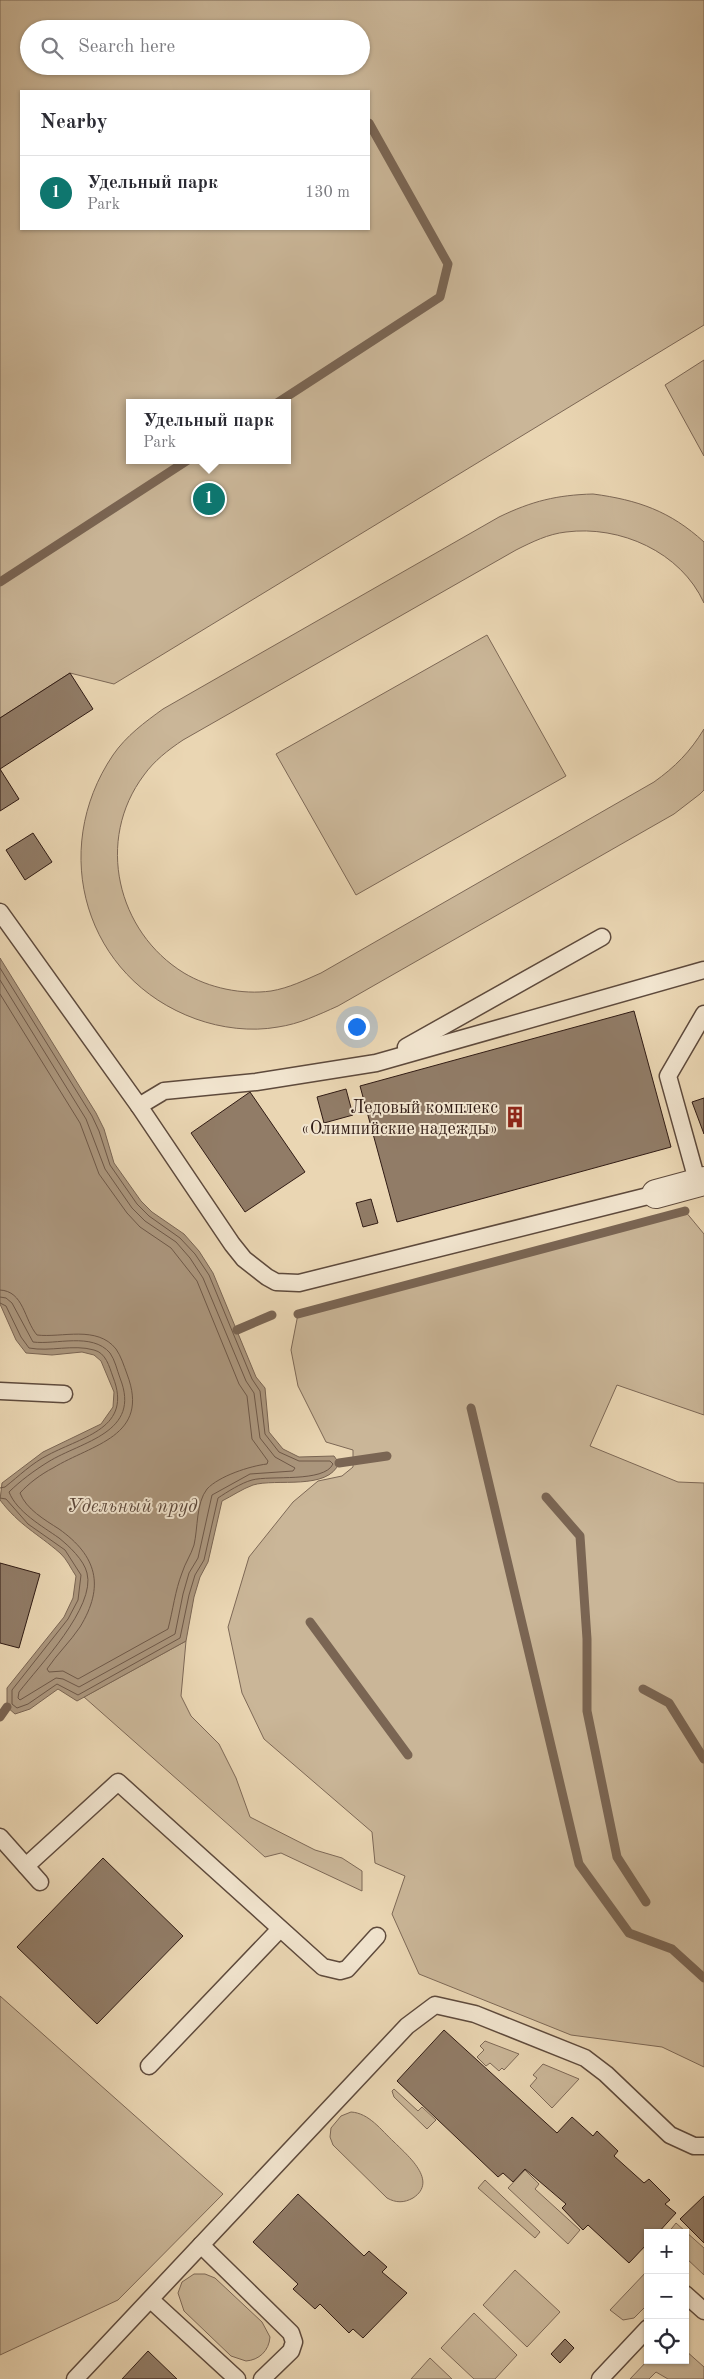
<!DOCTYPE html>
<meta charset="utf-8">
<style>
body{margin:0;font-family:"Old Standard TT",serif;background:#f7f7f7;color:#2b2b33}
.controls{position:absolute;right:15px;bottom:15px;display:grid;overflow:hidden;border-radius:0px;box-shadow:0 1px 4px #0004}
.controls button{width:45px;height:45px;display:grid;place-items:center;padding:0;border:0;border-bottom:1px solid #e1e1e2;background:#fff;color:#2b2b33;font:25px sans-serif}
.you{position:absolute;left:356px;top:1026px;width:18px;height:18px;margin:-12px;border:4px solid #fff;border-radius:50%;background:#1a73e8;box-shadow:0 0 0 8px #1a73e833}
.badge{display:grid;place-items:center;width:32px;height:32px;border-radius:50%;background:#0f766e;color:#fff;font-size:16px;font-weight:700}
.pin{position:absolute;translate:-50% -50%;border:2px solid #fff;box-shadow:0 1px 5px #0006}
.popup{position:absolute;left:126px;top:399px;width:165px;height:65px;box-sizing:border-box;display:grid;place-content:center;border-radius:0px;background:#fff;filter:drop-shadow(0 1px 4px #0005);font-size:16px;white-space:nowrap;color:#7c7c81}
.popup b{font-size:19px;color:#2b2b33}
.popup::after{content:'';position:absolute;left:50%;top:100%;margin-left:-10px;border:10px solid transparent;border-top-color:#fff}
.list{margin:0;padding:0;list-style:none}
h2{display:flex;justify-content:space-between;align-items:center;height:65px;margin:0;padding:0 20px;font-size:21px}
h2 small{font-size:16px;font-weight:400;color:#7c7c81}
.list li{display:grid;grid-template-columns:32px 1fr auto;gap:15px;align-items:center;box-sizing:border-box;height:75px;padding:0 20px;border-top:1px solid #e1e1e2}
.list b{display:block;font-size:19px;white-space:nowrap}
.list p{margin:0;font-size:16px;white-space:nowrap;color:#7c7c81}
.list em{font-size:16px;font-style:normal;color:#7c7c81}
.icon{flex:none;width:28px;height:28px;fill:none;stroke:currentColor;stroke-width:2;stroke-linecap:round;stroke-linejoin:round}
.map{position:relative;flex:none;width:704px;height:2379px;overflow:hidden}
.search{position:absolute;background:#fff;box-shadow:0 1px 4px #0004;left:20px;top:20px;width:350px;height:55px;display:flex;align-items:center;gap:12px;box-sizing:border-box;padding:0 18px;border-radius:28px;color:#7c7c81;font-size:19px}
.panel{position:absolute;background:#fff;box-shadow:0 1px 4px #0004;left:20px;top:90px;width:350px;height:140px;border-radius:0px}
.map>svg:first-child{display:block}
.green{fill:#cab698;stroke:#7d6856;fill-rule:evenodd}
.water{fill:#ab967d;stroke:#7a6553}
.lines{fill:none;stroke-linecap:round;stroke-linejoin:round}
.shore{stroke:#6e5848;stroke-width:1}
.stream{stroke:#7a6553;stroke-width:9}
.building{fill:#917c67;stroke:#301b14}
.lane-casing{stroke:#5e4a3c;stroke-width:19}
.street-casing{stroke:#5e4a3c;stroke-width:30}
.lane{stroke:#f1e4ce;stroke-width:16}
.street{stroke:#f1e4ce;stroke-width:28}
.labels{text-anchor:middle;stroke-width:4;stroke-linejoin:round;paint-order:stroke}
.poi-label{font-size:18px;fill:#301b14;stroke:#f1e4ce;text-anchor:end}
.water-label{font-size:19px;font-style:italic;fill:#5b4639;stroke:#f1e4ce}
</style>
<div class="map">
<svg width="704" height="2379" viewBox="0 0 704 2379">
<rect width="100%" height="100%" fill="#ead6b3"/>
<filter id="stains"><feTurbulence type="fractalNoise" baseFrequency=".004" numOctaves="4"/><feColorMatrix values="0 0 0 0 .2 0 0 0 0 .09 0 0 0 0 .02 0 0 0 .5 -.17"/></filter>
<radialGradient id="worn" r=".72"><stop offset=".6" stop-color="#630" stop-opacity="0"/><stop offset="1" stop-color="#630" stop-opacity=".3"/></radialGradient>
<!-- green -->
<g class="green">
<path d="M0,0H704V325L114,684L70,673L0,718ZM29,29H361V66H29ZM21,91H369V229H21ZM130,403H288V460H130Z"/>
<polygon points="704,360 704,456 665,385"/>
<path d="M593,494C638,500 670,511 704,542V603C681,552 620,525 566,532C548,534 532,542 516,550L183,740C168,750 154,761 144,775C95,840 117,932 184,973C209,988 242,995 271,991C289,988 305,980 321,973L654,782C675,767 690,752 704,729V790L700,794L674,814L338,1006C318,1015 299,1024 278,1027C251,1032 221,1028 196,1019C85,979 48,851 113,755C126,736 145,722 163,709L499,517C532,501 557,495 593,494Z"/>
<polygon points="487,635 566,776 356,895 276,754"/>
<polygon points="685,1211 704,1234 704,1415 617,1385 590,1446 678,1482 704,1483 704,2067 662,2047 571,2035 419,1974 392,1914 405,1876 375,1863 372,1832 264,1739 242,1693 228,1627 249,1557 293,1502 318,1481 342,1476 353,1467 353,1450 326,1442 298,1386 291,1350 298,1314"/>
<polygon points="186,1641 181,1696 191,1716 219,1744 236,1778 250,1817 315,1850 342,1858 362,1871 362,1891 281,1853 265,1857 84,1697"/>
<polygon points="0,1996 223,2194 118,2300 0,2355"/>
<polygon points="485,2041 519,2054 504,2070 502,2068 499,2071 490,2063 486,2066 477,2057 484,2050 480,2046"/>
<polygon points="543,2064 579,2079 552,2108 530,2086 537,2078 533,2075"/>
<polygon points="394,2089 418,2111 422,2107 436,2120 427,2129 394,2097 392,2091"/>
<path d="M351,2112C369,2113 381,2130 394,2142C407,2155 439,2181 413,2198C404,2203 396,2203 387,2198L333,2145L330,2137L331,2128L341,2116Z"/>
<polygon points="525,2170 539,2184 535,2189 580,2230 568,2244 508,2188"/>
<polygon points="485,2180 540,2232 535,2238 478,2188"/>
<polygon points="676,2223 704,2248 704,2275 685,2257 685,2233 668,2233"/>
<polygon points="515,2270 560,2312 527,2347 483,2305"/>
<polygon points="648,2270 648,2304 634,2318 623,2320 610,2310"/>
<path d="M194,2274H205L215,2278L262,2322L270,2337C269,2351 259,2360 246,2361L231,2356L184,2311L178,2293L182,2282Z"/>
<polygon points="474,2313 517,2355 495,2379 474,2379 441,2348"/>
<polygon points="685,2350 704,2367 704,2379 668,2379 656,2372 649,2379 630,2379 648,2360 685,2360"/>
<polygon points="430,2358 452,2379 411,2379"/>
</g>
<!-- water -->
<path class="water" d="M0,958L96,1113L104,1129L114,1163L141,1201L152,1212L184,1234L199,1251L213,1273L256,1377L265,1388L269,1432L283,1449L299,1457L334,1456L339,1463C328,1491 276,1478 253,1485C242,1489 232,1496 222,1501L208,1562L200,1577L194,1597L186,1641L77,1701L58,1689L30,1709L15,1714L7,1707V1688L64,1617L73,1598L76,1576C71,1569 67,1559 60,1553C37,1533 20,1526 0,1500L2,1483L43,1452L101,1424L113,1407L114,1392L101,1361L94,1355L82,1352L52,1355L26,1353L16,1340L0,1304Z"/>
<g class="lines">
<!-- shore -->
<g class="shore">
<path d="M0,968L92,1116L99,1131L110,1165L137,1204L149,1216L180,1238L195,1254L209,1275L252,1379L260,1391L265,1434L279,1452L299,1461H330L333,1464C324,1483 270,1475 252,1480C241,1483 227,1492 218,1498L204,1560L195,1575L189,1595L180,1638L78,1695L57,1684L28,1704L17,1708L12,1704V1690L68,1619L78,1600L81,1575L65,1550L28,1524L6,1499L0,1498"/>
<path d="M0,980L86,1119L105,1169L132,1208L145,1221L176,1242L190,1258L203,1278L246,1381L254,1393L260,1438L275,1457L295,1468L293,1471L250,1474L212,1495L198,1558L189,1573L183,1594L175,1634L79,1687L63,1679L56,1678L20,1700L18,1698L19,1692C39,1666 96,1607 87,1573C84,1560 69,1546 59,1538C42,1526 17,1512 9,1492C20,1481 35,1470 48,1462C82,1441 142,1433 120,1378C117,1370 115,1360 110,1353C92,1332 56,1345 33,1342L12,1303L6,1298L0,1297"/>
<path d="M0,994L80,1123L99,1174L127,1213L140,1227L171,1248L197,1281L239,1384L247,1396L252,1439L268,1461L267,1464C250,1466 219,1476 207,1489C196,1503 198,1528 194,1545C191,1555 185,1563 182,1573C175,1591 173,1610 168,1629L78,1679L63,1671L49,1672L47,1669C57,1654 70,1642 80,1627C105,1586 97,1556 59,1529C45,1520 26,1509 20,1493C28,1484 41,1474 53,1468C92,1444 151,1437 127,1374C124,1366 121,1356 116,1349C97,1325 62,1338 37,1335C24,1320 24,1291 0,1290"/>
<path d="M0,1303L6,1306L21,1337L29,1348C50,1352 73,1344 94,1350C106,1353 109,1366 113,1377C133,1428 84,1436 48,1455C32,1463 19,1476 5,1487L0,1488"/>
</g>
<!-- stream -->
<g class="stream">
<polyline points="277,403 440,297 448,264 369,123"/>
<polyline points="0,582 188,460"/>
<polyline points="298,1314 685,1211"/>
<polyline points="237,1330 272,1315"/>
<polyline points="471,1408 579,1864 629,1933 672,1949 704,1978"/>
<polyline points="339,1463 387,1456"/>
<polyline points="546,1497 580,1536 587,1639 587,1711 617,1857 646,1902"/>
<polyline points="310,1622 408,1755"/>
<polyline points="643,1689 669,1703 704,1759"/>
<polyline points="0,1717 7,1707"/>
</g>
</g>
<!-- building -->
<g class="building">
<polygon points="70,673 93,709 0,769 0,718"/>
<polygon points="0,769 19,799 0,811"/>
<polygon points="33,833 52,862 25,880 6,850"/>
<polygon points="634,1011 671,1147 397,1222 360,1086"/>
<polygon points="346,1089 353,1115 324,1123 317,1097"/>
<polygon points="250,1092 305,1172 245,1212 191,1133"/>
<polygon points="704,1098 704,1134 692,1102"/>
<polygon points="371,1199 378,1223 363,1227 356,1203"/>
<polygon points="0,1563 40,1574 19,1648 0,1643"/>
<polygon points="103,1858 183,1936 97,2024 17,1947"/>
<polygon points="444,2030 557,2133 572,2117 593,2136 597,2131 618,2151 614,2156 644,2183 649,2179 670,2200 665,2204 676,2213 658,2233 648,2233 648,2243 629,2263 588,2225 583,2230 562,2208 566,2204 525,2169 513,2182 503,2173 498,2177 397,2081"/>
<polygon points="298,2194 364,2256 369,2251 387,2267 382,2272 407,2293 363,2338 353,2329 349,2333 320,2304 315,2309 293,2289 298,2284 253,2242"/>
<polygon points="704,2196 704,2243 680,2219"/>
<polygon points="565,2339 574,2348 560,2363 551,2354"/>
<polygon points="148,2351 177,2379 122,2379"/>
</g>
<g class="lines">
<!-- lane casing -->
<g class="lane-casing">
<g id="lane">
<polyline points="0,912 139,1106 232,1244 244,1259 267,1277 276,1282 299,1283 656,1194"/>
<polyline points="406,1047 602,937"/>
<polyline points="139,1106 164,1091 256,1082 376,1063 704,970"/>
<polyline points="698,1184 668,1076 704,1014"/>
<polyline points="0,1391 64,1394"/>
<polyline points="0,1837 40,1882"/>
<polyline points="26,1866 118,1782 323,1967 340,1971 347,1969 377,1936"/>
<polyline points="149,2066 280,1929"/>
<polyline points="201,2245 291,2333 294,2342 291,2351 262,2379"/>
<polyline points="685,2294 704,2311"/>
<polyline points="151,2300 237,2379"/>
<polyline points="75,2379 407,2026 435,2005 475,2014 585,2058 606,2074 670,2135 694,2146 704,2146"/>
<polyline points="600,2379 648,2328"/>
</g>
</g>
<!-- street casing -->
<g class="street-casing">
<polyline id="street" points="656,1194 704,1181"/>
</g>
<!-- lane -->
<use href="#lane" class="lane"/>
<!-- street -->
<use href="#street" class="street"/>
</g>
<!-- icons -->
<defs>
<g id="building-bare" transform="scale(1.725)"><path d="M-4-6H4V6H1V3H-1V6H-4ZM-2.5-4.3h1.7v1.8h-1.7ZM.8-4.3h1.7v1.8H.8ZM-2.5-1h1.7V.8h-1.7ZM.8-1h1.7V.8H.8Z" fill="#8f2418" stroke="#f1e4ce" stroke-width="2.5" paint-order="stroke"/></g>
</defs>
<g fill-rule="evenodd">
<use href="#building-bare" x="515" y="1117"/>
</g>
<g class="labels">
<!-- poi labels -->
<g class="poi-label">
<text x="498" y="1113">Ледовый комплекс<tspan x="498" dy="21">«Олимпийские надежды»</tspan></text>
</g>
<!-- water labels -->
<g class="water-label">
<text x="132" y="1512">Удельный пруд</text>
</g>
</g>
<rect width="100%" height="100%" filter="url(#stains)"/>
<rect width="100%" height="100%" fill="url(#worn)"/>
</svg>
<div class="controls">
<button>+</button>
<button>−</button>
<button><svg class="icon" aria-label="locate" viewBox="0 0 24 24"><circle cx="12" cy="12" r="6"/><path d="M12 2v4M12 18v4M2 12h4M18 12h4"/></svg></button>
</div>
<div class="you"></div>
<div class="pin badge" style="left:209px;top:499px">1</div>
<div class="popup"><b>Удельный парк</b>Park</div>
<div class="search"><svg class="icon" aria-label="search" viewBox="0 0 24 24"><circle cx="10" cy="10" r="6"/><path d="M15 15l6 6"/></svg>Search here</div>
<section class="panel">
<h2>Nearby<small></small></h2>
<ul class="list">
<li><span class="badge">1</span><div><b>Удельный парк</b><p>Park</p></div><em>130 m</em></li>
</ul>
</section>
</div>
